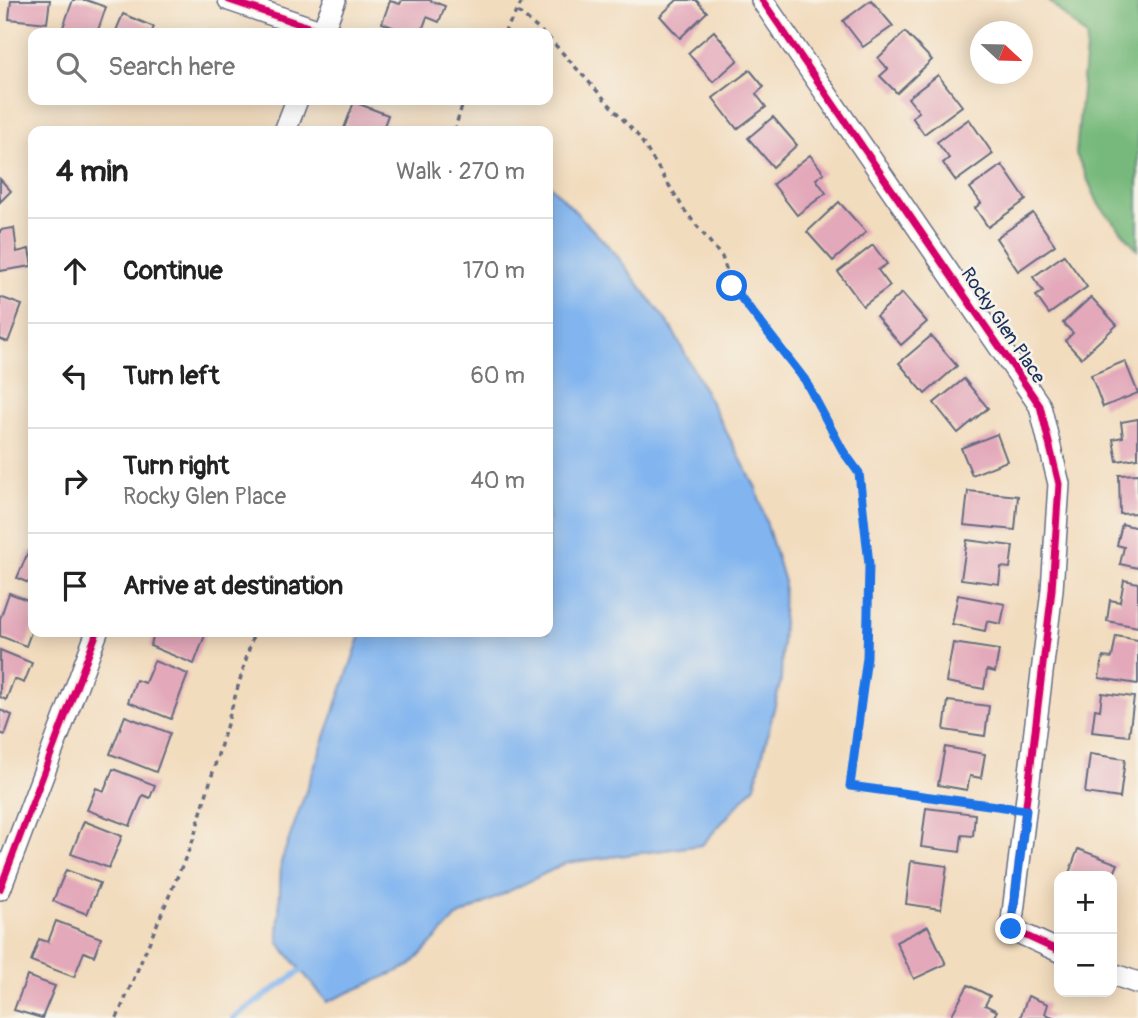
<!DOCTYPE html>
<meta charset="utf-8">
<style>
body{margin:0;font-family:Pangolin,sans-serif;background:#f6f6f6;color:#222}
.controls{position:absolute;right:21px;bottom:21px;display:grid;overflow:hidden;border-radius:14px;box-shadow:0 4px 18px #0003}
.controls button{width:63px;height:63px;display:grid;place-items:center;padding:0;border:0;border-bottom:2px solid #e0e0e0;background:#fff;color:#222;font:35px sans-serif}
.compass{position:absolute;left:970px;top:21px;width:63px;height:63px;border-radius:50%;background:#fff;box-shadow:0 4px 18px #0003;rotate:112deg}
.stop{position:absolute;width:21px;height:21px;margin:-16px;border:5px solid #1a73e8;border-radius:50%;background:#fff}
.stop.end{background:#1a73e8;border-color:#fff;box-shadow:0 2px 7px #0008}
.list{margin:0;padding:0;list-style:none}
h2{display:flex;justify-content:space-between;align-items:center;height:91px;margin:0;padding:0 28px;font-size:30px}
h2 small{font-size:23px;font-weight:400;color:#767676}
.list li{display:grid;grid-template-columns:46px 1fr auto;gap:21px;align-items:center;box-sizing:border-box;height:105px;padding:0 28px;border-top:2px solid #e0e0e0}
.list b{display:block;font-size:26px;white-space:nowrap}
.list p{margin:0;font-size:23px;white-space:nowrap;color:#767676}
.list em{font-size:23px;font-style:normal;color:#767676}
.icon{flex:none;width:38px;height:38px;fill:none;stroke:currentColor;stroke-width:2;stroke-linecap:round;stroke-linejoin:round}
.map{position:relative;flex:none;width:1138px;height:1018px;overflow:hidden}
.search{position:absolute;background:#fff;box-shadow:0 4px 18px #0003;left:28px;top:28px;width:525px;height:77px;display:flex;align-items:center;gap:18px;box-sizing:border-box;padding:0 24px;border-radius:14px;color:#767676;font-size:26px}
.panel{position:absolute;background:#fff;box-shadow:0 4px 18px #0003;left:28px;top:126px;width:525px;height:511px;border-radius:14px}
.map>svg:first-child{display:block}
.forest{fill:#77b97c;stroke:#49746d;stroke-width:2}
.water{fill:#82b5ef;stroke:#4e72a6;stroke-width:2}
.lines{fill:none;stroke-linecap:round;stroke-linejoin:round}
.stream{stroke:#82b5ef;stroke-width:6}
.building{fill:#e3a8ba}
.street-casing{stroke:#666c80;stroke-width:24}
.path{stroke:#666c80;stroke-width:3.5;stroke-dasharray:5 5;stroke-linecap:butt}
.street{stroke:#fff;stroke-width:21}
.cycleway-casing{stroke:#f7f3e8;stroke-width:11}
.cycleway{stroke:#d6006c;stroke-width:7}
.route{stroke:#1a73e8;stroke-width:9}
.labels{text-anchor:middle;stroke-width:5;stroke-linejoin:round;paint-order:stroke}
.street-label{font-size:19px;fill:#1b2f5e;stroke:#f7f3e8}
</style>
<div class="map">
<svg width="1138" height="1018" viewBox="0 0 1138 1018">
<rect width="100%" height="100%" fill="#f7f3e8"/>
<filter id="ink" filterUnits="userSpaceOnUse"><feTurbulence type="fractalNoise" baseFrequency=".0143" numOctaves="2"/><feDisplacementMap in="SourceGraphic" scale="14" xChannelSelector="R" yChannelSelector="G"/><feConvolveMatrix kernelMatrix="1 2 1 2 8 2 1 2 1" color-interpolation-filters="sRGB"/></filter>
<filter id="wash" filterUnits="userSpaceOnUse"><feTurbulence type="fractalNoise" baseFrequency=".00686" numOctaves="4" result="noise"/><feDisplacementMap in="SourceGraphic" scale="28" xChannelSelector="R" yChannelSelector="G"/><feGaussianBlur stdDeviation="1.57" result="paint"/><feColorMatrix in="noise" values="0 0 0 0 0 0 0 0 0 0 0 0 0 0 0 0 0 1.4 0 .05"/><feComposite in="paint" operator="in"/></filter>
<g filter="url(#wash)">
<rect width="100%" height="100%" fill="#f2dcbe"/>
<!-- forest -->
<polygon class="forest" points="1048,0 1138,0 1138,250 1099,205 1076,154 1087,37"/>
<!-- water -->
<polygon class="water" points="548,183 614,252 671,327 756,488 784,582 781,680 755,786 702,845 566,863 457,917 410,966 327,1002 278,942 281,862 362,632 548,632"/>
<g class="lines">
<!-- stream -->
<polyline class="stream" points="233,1018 302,970"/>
</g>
<g id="blocks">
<!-- building -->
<g class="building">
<polygon points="11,0 50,0 47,23 9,19"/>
<polygon points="73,0 86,0 106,7 97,33 62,30"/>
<polygon points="402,0 429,0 445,6 439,22 427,17 421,33 408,33 382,23 390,1 400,4"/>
<polygon points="677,0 696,0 707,12 680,38 660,16"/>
<polygon points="871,0 893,26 863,47 843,21"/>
<polygon points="123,14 154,27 151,33 115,33"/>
<polygon points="714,31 738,60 713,82 688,53"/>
<polygon points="905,32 932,60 897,93 880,76 888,69 878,58"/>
<polygon points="750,70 764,87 756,94 766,107 737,129 713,98"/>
<polygon points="938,75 962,106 924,134 912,117 919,112 908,98"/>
<polygon points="354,102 388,115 382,131 343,131"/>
<polygon points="773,117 797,145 773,167 748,138"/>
<polygon points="969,119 993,154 956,181 943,163 949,158 937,142"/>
<polygon points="810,155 824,173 816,179 826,193 797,215 773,184"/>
<polygon points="1002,165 1026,200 988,227 975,208 981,203 970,188"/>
<polygon points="0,179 11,191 0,202"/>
<polygon points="839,202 866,232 833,261 807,232"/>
<polygon points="1033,213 1055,245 1018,271 996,238"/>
<polygon points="14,228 17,252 29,249 32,266 0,271 0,230"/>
<polygon points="873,245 887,264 878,270 890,286 863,306 838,272"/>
<polygon points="1064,255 1087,287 1049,314 1036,296 1043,291 1033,277"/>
<polygon points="902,293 927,322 901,345 876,316"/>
<polygon points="0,297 22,305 8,342 0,339"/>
<polygon points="1091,297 1117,325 1081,358 1065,341 1073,333 1063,323"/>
<polygon points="931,336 957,366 925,394 899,363"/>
<polygon points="1125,361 1138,393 1103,407 1091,375"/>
<polygon points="964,379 988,408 958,433 934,403"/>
<polygon points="1138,419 1138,458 1117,461 1113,439 1123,437 1121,422"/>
<polygon points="997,434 1007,461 972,475 961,448"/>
<polygon points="1138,474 1138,513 1120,514 1119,475"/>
<polygon points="968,491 1018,496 1015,530 964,525"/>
<polygon points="1122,524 1138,528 1138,568 1120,564 1124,547 1117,545"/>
<polygon points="967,540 1013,546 1010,568 1001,567 999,584 961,579"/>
<polygon points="29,550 33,552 33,585 17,578"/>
<polygon points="1124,580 1138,583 1138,627 1107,621 1110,600 1120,602"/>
<polygon points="9,593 33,602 33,627 26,646 0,636 0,619"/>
<polygon points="958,595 1005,604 1001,624 987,621 985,631 952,624"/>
<polygon points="155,632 197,632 205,635 194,664 150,646"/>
<polygon points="1116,636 1138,640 1138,684 1099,678 1103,657 1112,658"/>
<polygon points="953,643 999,650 995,672 987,670 984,689 946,682"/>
<polygon points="0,650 32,663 24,683 14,679 6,700 0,697"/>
<polygon points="154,661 188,674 171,719 128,702 136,680 145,683"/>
<polygon points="1102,693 1134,697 1129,736 1092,732 1095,709 1100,710"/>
<polygon points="948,701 989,706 985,736 944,730"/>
<polygon points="0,710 12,715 5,735 0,733"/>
<polygon points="125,716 170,733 156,772 110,754"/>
<polygon points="945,747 985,754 981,778 970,776 967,790 938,785"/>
<polygon points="1090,754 1125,759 1120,798 1085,793"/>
<polygon points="113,769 155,785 150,798 143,795 130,826 87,810 96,788 104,791"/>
<polygon points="926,808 975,814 973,836 962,835 960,852 921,847"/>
<polygon points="84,821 122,836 109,868 71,854"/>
<polygon points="1078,849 1118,864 1113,876 1068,876"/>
<polygon points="911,861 947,866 941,909 906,904"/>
<polygon points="66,870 100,883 87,914 53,901"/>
<polygon points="56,921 101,938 94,956 84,952 74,977 31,961 39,939 48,942"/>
<polygon points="928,926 946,964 914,979 896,942"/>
<polygon points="27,976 55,986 42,1018 14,1010"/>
<polygon points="968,985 990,996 985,1005 997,1011 993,1018 950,1018"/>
<polygon points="1028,996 1048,1004 1045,1014 1056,1018 1020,1018"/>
</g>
</g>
</g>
<g filter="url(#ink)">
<use href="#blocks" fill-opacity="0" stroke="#666c80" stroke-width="2"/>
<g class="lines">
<!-- street casing -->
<g class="street-casing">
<g id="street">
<polyline points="229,0 323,32"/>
<polyline points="762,0 1040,406 1059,484 1052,590 1011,929 1059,951"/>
<polyline points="322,33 335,0"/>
<polyline points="285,131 297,100"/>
<polyline points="0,889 97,632"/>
<polyline points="1112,974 1138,983"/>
</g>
</g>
<!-- path -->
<g class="path">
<polyline points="518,12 543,33"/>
<polyline points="504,33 523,0"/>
<polyline points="548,37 639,137 685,211 722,257 732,286 805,380 843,451 859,473 869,564 867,657 850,786 1006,807"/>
<polyline points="454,131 464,100"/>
<polyline points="117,1018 193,840 254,632"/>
</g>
<!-- street -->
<use href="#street" class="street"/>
<!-- cycleway casing -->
<g class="cycleway-casing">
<g id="cycleway">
<polyline points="229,0 323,32"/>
<polyline points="762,0 1040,406 1059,484 1052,590 1011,929 1059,951"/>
<polyline points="0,889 97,632"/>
</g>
</g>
<!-- cycleway -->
<use href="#cycleway" class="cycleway"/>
</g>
</g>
<g class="lines" filter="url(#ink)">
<!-- route -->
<polyline class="route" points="732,286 805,380 843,451 859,473 869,564 867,657 850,786 1026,810 1011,929"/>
</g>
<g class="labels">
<!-- street labels -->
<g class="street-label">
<text transform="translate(1004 325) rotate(56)" y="7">Rocky Glen Place</text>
</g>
</g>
</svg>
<div class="controls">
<button>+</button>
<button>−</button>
</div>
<svg class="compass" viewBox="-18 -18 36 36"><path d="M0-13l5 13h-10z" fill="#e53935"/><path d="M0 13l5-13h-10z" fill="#767676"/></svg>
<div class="stop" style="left:732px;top:286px"></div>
<div class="stop end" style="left:1011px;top:929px"></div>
<div class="search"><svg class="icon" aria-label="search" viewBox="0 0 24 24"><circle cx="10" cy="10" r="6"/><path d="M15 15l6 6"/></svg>Search here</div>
<section class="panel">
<h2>4 min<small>Walk · 270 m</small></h2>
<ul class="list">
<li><svg class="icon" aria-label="ahead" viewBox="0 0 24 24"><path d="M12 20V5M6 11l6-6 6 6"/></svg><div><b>Continue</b></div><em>170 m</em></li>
<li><svg class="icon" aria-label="left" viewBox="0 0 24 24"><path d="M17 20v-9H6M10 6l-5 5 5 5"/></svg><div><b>Turn left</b></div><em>60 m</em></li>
<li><svg class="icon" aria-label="right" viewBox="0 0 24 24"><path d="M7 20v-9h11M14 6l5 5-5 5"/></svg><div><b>Turn right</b><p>Rocky Glen Place</p></div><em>40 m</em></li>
<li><svg class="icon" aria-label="arrive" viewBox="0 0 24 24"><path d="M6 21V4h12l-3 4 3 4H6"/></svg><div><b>Arrive at destination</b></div></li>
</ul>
</section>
</div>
